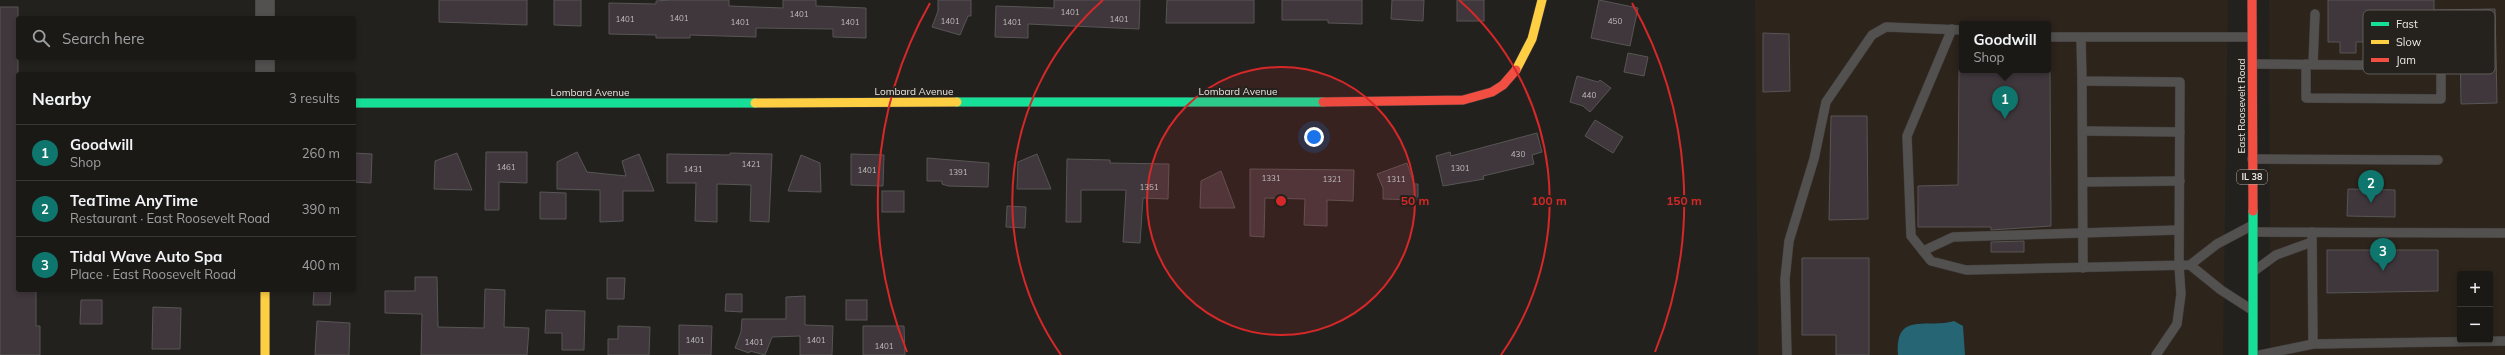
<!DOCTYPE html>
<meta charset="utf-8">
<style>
body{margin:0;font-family:Mulish,sans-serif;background:#272623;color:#f1f3f6}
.controls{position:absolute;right:12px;bottom:12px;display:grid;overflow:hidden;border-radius:4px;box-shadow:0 2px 6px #0003}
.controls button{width:36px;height:36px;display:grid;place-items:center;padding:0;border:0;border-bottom:1px solid #383835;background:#1a1916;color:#f1f3f6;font:20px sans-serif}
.you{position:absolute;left:1314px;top:137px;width:14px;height:14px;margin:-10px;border:3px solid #fff;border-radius:50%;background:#1a73e8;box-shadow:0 0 0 6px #1a73e833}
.badge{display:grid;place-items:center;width:26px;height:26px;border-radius:50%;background:#0f766e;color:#fff;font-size:13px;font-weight:700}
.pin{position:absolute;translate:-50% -33px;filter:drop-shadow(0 1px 2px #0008)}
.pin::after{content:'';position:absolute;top:21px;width:14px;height:12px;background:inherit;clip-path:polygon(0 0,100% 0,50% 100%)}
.popup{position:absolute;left:1959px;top:21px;width:92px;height:52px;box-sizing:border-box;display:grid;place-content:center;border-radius:4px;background:#1a1916;filter:drop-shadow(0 1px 3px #0005);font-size:13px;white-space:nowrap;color:#9fa0a1}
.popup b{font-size:15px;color:#f1f3f6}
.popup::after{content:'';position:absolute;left:50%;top:100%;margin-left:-8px;border:8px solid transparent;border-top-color:#1a1916}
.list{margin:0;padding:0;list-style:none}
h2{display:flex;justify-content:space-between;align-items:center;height:52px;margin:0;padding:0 16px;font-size:17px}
h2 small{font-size:13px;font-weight:400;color:#9fa0a1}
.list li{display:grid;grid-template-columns:26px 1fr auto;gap:12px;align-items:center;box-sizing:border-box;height:56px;padding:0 16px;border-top:1px solid #383835}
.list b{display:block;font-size:15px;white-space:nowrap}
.list p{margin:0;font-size:13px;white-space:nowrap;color:#9fa0a1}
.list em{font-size:13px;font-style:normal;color:#9fa0a1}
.icon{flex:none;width:22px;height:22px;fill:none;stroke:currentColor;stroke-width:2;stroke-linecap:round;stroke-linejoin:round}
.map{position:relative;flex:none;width:2505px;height:355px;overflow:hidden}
.search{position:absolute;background:#1a1916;box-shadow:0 2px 6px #0003;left:16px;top:16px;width:340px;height:44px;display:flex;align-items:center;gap:10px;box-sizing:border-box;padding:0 14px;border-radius:4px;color:#9fa0a1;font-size:15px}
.panel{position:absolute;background:#1a1916;box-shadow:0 2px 6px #0003;left:16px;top:72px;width:340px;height:220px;border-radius:4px}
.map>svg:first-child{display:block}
.built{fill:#2d241c;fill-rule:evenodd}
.water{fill:#266574}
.building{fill:#3f373c;stroke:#585555}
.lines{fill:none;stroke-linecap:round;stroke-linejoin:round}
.lane-casing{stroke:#413e3c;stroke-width:10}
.street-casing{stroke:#413e3c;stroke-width:20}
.fast-casing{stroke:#413e3c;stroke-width:10}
.slow-casing{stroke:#413e3c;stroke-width:10}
.jam-casing{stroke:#413e3c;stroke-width:10}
.lane{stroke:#535150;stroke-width:9}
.street{stroke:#535150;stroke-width:19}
.fast{stroke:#16e098;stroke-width:9}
.slow{stroke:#ffcf43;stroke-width:9}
.jam{stroke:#f24e42;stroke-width:9}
.ring{fill:none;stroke:#d62828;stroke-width:2}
.labels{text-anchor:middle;stroke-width:4;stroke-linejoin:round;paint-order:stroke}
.number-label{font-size:8px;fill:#c0bcbb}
.shield{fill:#25211c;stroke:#b0aca9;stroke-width:1}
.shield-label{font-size:9px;font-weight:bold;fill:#ebe8e5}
.street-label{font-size:10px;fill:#ebe8e5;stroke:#25211c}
.key{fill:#25211c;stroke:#605d58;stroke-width:1}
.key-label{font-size:11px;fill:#ebe8e5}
.centre{fill:#d62828;stroke:#25211c;stroke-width:2}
.ring-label{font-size:12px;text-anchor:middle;font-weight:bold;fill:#d62828;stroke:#25211c;stroke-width:4;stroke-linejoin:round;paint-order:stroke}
</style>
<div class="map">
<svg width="2505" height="355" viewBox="0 0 2505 355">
<rect width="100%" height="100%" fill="#23211e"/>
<!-- built -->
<g class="built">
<path d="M1755,0H2228L2223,355H1758ZM1962,24H2048V70H1962Z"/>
<path d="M2269,0H2505V355H2270ZM2460,274H2490V340H2460Z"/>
</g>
<!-- water -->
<path class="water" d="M1954,321L1963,326L1965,355H1898C1895,311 1925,329 1954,321Z"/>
<!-- building -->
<g class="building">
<polygon points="439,0 527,0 527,25 439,22"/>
<polygon points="554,0 581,0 581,26 554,25"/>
<polygon points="670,0 729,0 729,6 783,8 783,0 816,0 816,6 866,8 866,38 833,37 833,29 756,28 756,37 690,35 690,38 656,38 656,35 609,34 609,3 656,4 656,1"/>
<polygon points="938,0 971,0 971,16 968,16 960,35 932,27 938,11"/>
<polygon points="1054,0 1140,0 1139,29 1028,24 1028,38 995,37 996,6 1054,8"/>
<polygon points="1167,0 1254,0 1254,23 1166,23"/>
<polygon points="1282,0 1362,0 1362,24 1328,23 1328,20 1282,20"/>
<polygon points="1392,0 1424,0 1423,21 1391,19"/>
<rect x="1457" y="0" width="27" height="21"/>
<polygon points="1599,0 1638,8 1630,46 1591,38"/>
<polygon points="2328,0 2434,0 2434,10 2495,9 2497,103 2461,104 2460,40 2356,42 2356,53 2340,53 2340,42 2328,42"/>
<polygon points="0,7 18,7 18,290 36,290 36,326 40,326 40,355 0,355"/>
<polygon points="1763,33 1789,34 1790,91 1763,92"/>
<polygon points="1628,53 1648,57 1644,76 1624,72"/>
<polygon points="1959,70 2050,70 2051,226 1991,230 1991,227 1918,227 1918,186 1958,185"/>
<polygon points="1577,76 1598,82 1600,80 1611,88 1590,112 1583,106 1570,102"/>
<polygon points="1831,116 1867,116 1868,219 1829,220"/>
<polygon points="1595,120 1623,137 1613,153 1585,136"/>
<polygon points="1537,133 1542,152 1532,155 1534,164 1483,176 1484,179 1443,186 1436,156 1450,152 1451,156"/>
<polygon points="486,152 527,152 527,183 499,182 499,210 485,210"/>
<polygon points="577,152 587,172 626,176 622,161 639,154 654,191 623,191 623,221 600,222 600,190 557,189 557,162"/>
<polygon points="354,153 372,154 371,183 354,182"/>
<polygon points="457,153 472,190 434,189 435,161"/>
<polygon points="730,153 772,154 769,222 750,221 751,185 717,184 717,222 695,221 696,183 667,183 667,154 730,155"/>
<polygon points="851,154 884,155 883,186 851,185"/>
<polygon points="1037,154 1051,189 1017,189 1018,162"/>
<polygon points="801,155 820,163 821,192 788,191"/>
<polygon points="927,158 989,163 988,187 948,186 942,184 942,181 927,181"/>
<polygon points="1067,159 1110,160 1110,163 1169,164 1168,199 1143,198 1140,243 1123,242 1126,190 1081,190 1081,222 1066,222"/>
<polygon points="1407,163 1414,184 1418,184 1418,200 1383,199 1383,188 1377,174"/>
<polygon points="1250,169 1354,170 1353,201 1327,200 1327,226 1304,225 1305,199 1265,198 1264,237 1250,236"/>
<polygon points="1221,171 1235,208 1200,208 1201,181"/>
<polygon points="2348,189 2395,190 2395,217 2347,216"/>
<rect x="882" y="191" width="22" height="21"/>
<polygon points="540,192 566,193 566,219 540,219"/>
<polygon points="1007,206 1026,207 1025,228 1006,227"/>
<polygon points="2024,241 2024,252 1991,252 1991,242"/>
<polygon points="2327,250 2438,250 2438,291 2327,293"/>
<polygon points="1802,258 1869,258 1869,355 1836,355 1836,335 1802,335"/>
<polygon points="415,277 437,277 438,327 484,328 485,289 505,290 504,327 529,328 527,355 421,355 422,314 385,313 385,291 415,291"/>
<polygon points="607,278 625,278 624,299 607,299"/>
<polygon points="314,290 331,290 330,305 313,305"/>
<polygon points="726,294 742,294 742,312 725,311"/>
<polygon points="805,296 805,325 833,326 832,355 800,355 800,336 772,337 765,355 750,351 749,353 735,348 741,332 742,319 786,319 786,297"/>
<polygon points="81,300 102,300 102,324 80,324"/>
<rect x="846" y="300" width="21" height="20"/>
<polygon points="153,307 181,308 180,349 152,349"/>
<polygon points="546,310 585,311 584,350 562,350 562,333 545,333"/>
<polygon points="317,321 350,323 349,355 315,355"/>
<polygon points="679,325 712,326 711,355 679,355"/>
<polygon points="618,326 650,327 649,355 608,355 608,339 618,339"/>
<polygon points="863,326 904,326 905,355 863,355"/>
</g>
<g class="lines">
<!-- lane casing -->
<g class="lane-casing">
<g id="lane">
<polyline points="1952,29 1907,136 1911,236 1931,261 1966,270 2190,265 2217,244 2251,226"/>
<polyline points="2048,37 2252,37"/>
<polyline points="2081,38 2082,81 2180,82 2179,266 2181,294 2177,324 2156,355"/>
<polyline points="2253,64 2441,66 2441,99 2306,98 2306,64"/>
<polyline points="2313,64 2315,14"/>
<polyline points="2082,81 2083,268"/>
<polyline points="2083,131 2180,132"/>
<polyline points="2252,159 2438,160"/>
<polyline points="2083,182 2180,181"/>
<polyline points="2253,232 2505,233"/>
<polyline points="2312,232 2313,344"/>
<polyline points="1923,251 1953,237 2179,230"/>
<polyline points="2190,265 2221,290 2252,310"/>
<polyline points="2254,271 2276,255 2312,242"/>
<polyline points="1787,355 1785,279 1789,241 1814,159 1826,102 1872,35 1886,27 1962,30"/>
<polyline points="2260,355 2313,344 2505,341"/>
</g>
</g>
<!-- street casing -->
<g class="street-casing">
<g id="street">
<polyline points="265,18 265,0"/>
<polyline points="265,74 265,58"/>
</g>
</g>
<!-- fast casing -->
<g class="fast-casing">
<g id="fast">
<polyline points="957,102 1323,102"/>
<polyline points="354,103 755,103"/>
<polyline points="2253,211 2253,355"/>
</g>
</g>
<!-- slow casing -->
<g class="slow-casing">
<g id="slow">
<polyline points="1516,70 1532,39 1542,0"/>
<polyline points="755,103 957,102"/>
<polyline points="265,290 265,355"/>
</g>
</g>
<!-- jam casing -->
<g class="jam-casing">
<g id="jam">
<polyline points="2252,0 2253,211"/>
<polyline points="1323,102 1463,100 1492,92 1503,85 1516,70"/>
</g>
</g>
<!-- lane -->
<use href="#lane" class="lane"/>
<!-- street -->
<use href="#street" class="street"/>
<!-- fast -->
<use href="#fast" class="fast"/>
<!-- slow -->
<use href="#slow" class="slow"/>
<!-- jam -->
<use href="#jam" class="jam"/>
</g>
<!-- distance rings -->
<circle cx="1281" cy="201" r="134" fill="#d62828" fill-opacity=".12"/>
<g class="ring">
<circle cx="1281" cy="201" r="134"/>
<path d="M1061 355A268 268 0 0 1 1103 0M1459 0A268 268 0 0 1 1501 355"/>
<path d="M907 352A403 403 0 0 1 930 3M1632 3A403 403 0 0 1 1655 352"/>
</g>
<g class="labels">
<!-- number labels -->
<g class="number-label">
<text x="1070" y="15">1401</text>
<text x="799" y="17">1401</text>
<text x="679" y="21">1401</text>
<text x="625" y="22">1401</text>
<text x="1119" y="22">1401</text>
<text x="950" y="24">1401</text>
<text x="1615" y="24">450</text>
<text x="740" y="25">1401</text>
<text x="850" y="25">1401</text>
<text x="1012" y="25">1401</text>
<text x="1589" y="98">440</text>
<text x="1518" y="157">430</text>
<text x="751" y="167">1421</text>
<text x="506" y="170">1461</text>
<text x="1460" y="171">1301</text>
<text x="693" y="172">1431</text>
<text x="867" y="173">1401</text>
<text x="958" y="175">1391</text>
<text x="1271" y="181">1331</text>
<text x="1332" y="182">1321</text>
<text x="1396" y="182">1311</text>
<text x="1149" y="190">1351</text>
<text x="695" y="343">1401</text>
<text x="816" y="343">1401</text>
<text x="754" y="345">1401</text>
<text x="884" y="349">1401</text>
</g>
<!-- shield labels -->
<rect class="shield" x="2237" y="170" width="30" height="14" rx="3"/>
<g class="shield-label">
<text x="2252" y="180">IL 38</text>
</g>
<!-- street labels -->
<g class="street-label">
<text x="914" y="95">Lombard Avenue</text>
<text x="1238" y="95">Lombard Avenue</text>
<text x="590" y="96">Lombard Avenue</text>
<text transform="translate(2241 106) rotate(-90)" y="4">East Roosevelt Road</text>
</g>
</g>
<!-- legend -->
<rect x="2363" y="10" width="132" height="64" rx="6" class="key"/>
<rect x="2371" y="22" width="18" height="4" fill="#16e098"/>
<rect x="2371" y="40" width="18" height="4" fill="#ffcf43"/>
<rect x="2371" y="58" width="18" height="4" fill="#f24e42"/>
<g class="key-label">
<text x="2396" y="28">Fast</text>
<text x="2396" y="46">Slow</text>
<text x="2396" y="64">Jam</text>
</g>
<circle cx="1281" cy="201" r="6" class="centre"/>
<g class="ring-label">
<text x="1415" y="205">50 m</text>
<text x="1549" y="205">100 m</text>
<text x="1684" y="205">150 m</text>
</g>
</svg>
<div class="controls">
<button>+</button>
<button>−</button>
</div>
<div class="you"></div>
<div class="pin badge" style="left:2005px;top:119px">1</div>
<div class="popup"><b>Goodwill</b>Shop</div>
<div class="pin badge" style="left:2371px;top:203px">2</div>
<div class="pin badge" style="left:2383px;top:271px">3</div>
<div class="search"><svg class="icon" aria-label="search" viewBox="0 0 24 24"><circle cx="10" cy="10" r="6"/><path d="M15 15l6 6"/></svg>Search here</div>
<section class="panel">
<h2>Nearby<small>3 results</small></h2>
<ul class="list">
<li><span class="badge">1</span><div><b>Goodwill</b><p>Shop</p></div><em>260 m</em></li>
<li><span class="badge">2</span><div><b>TeaTime AnyTime</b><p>Restaurant · East Roosevelt Road</p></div><em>390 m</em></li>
<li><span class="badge">3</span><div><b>Tidal Wave Auto Spa</b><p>Place · East Roosevelt Road</p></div><em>400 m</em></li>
</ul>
</section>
</div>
